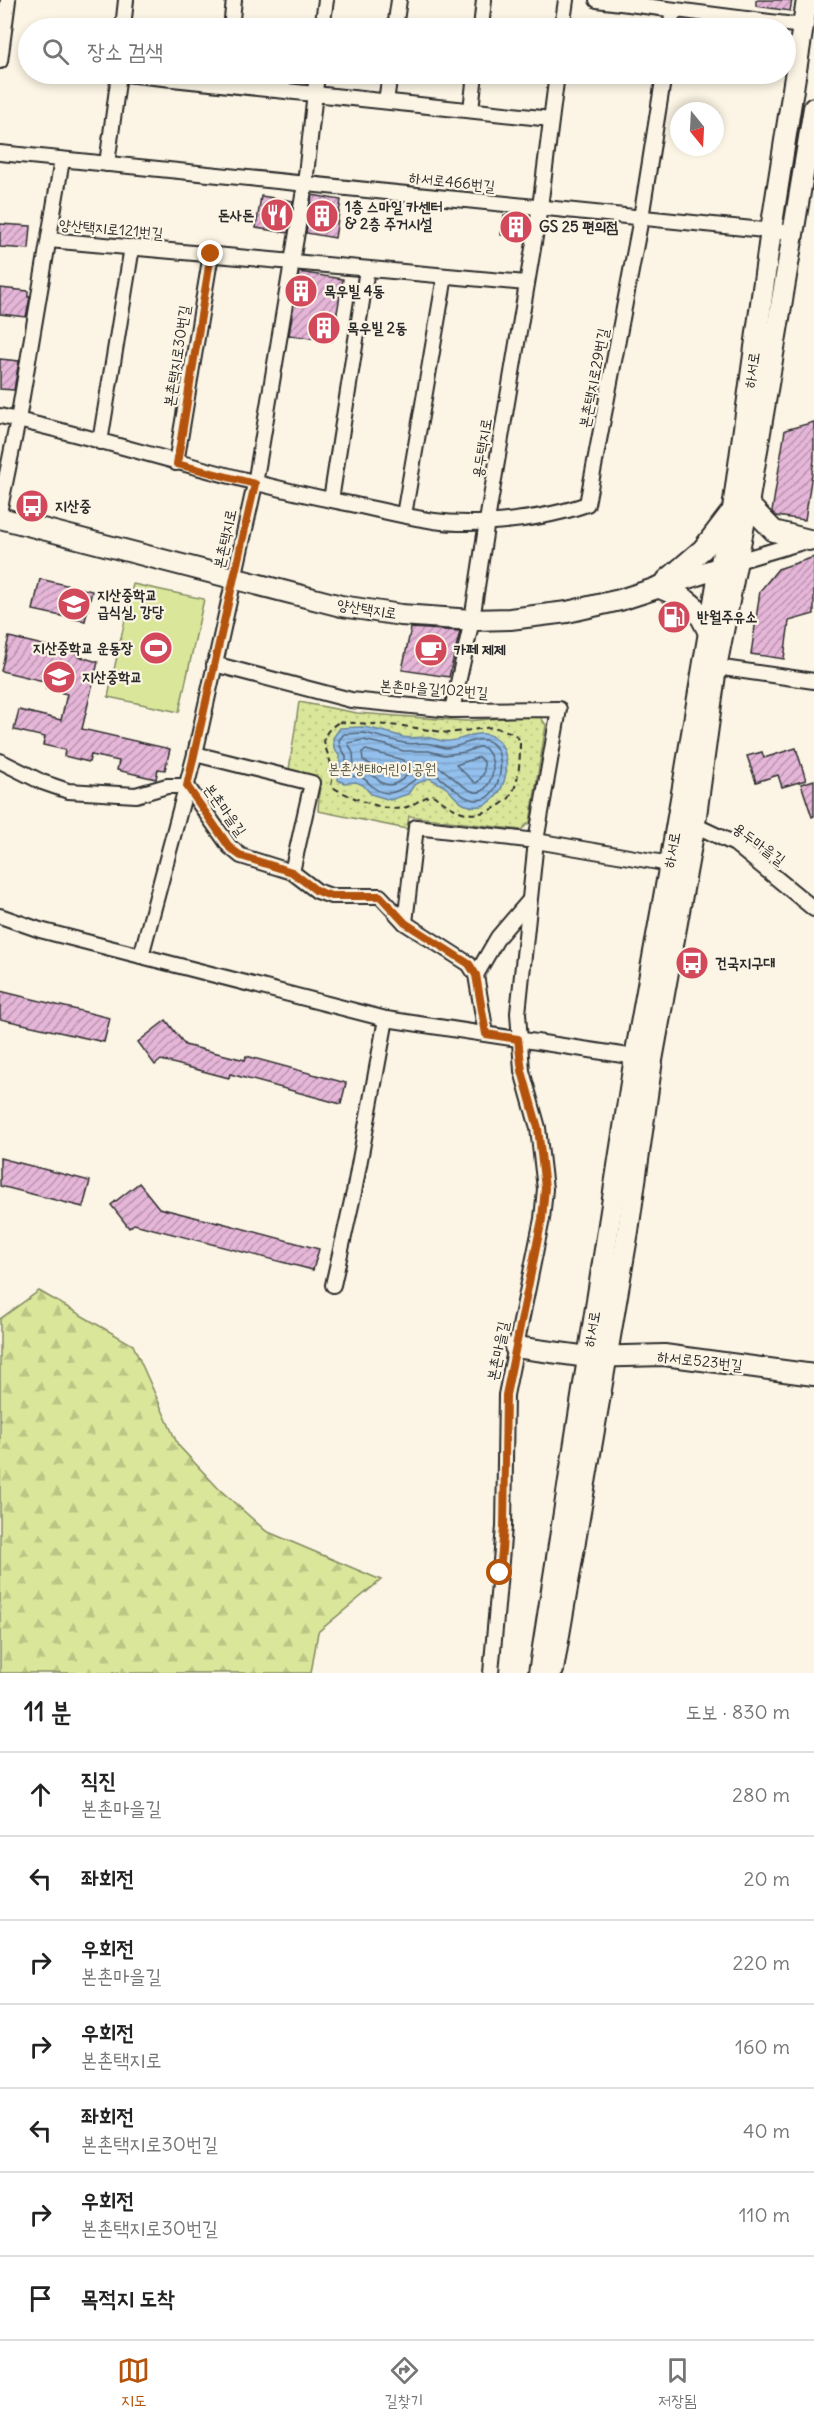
<!DOCTYPE html>
<html lang="ko">
<meta charset="utf-8">
<style>
body{margin:0;font-family:Delius,"Poor Story",sans-serif;background:#f6f6f6;color:#222}
.compass{position:absolute;left:670px;top:102px;width:54px;height:54px;border-radius:50%;background:#fff;box-shadow:0 3px 9px #0003;rotate:162deg}
.stop{position:absolute;width:18px;height:18px;margin:-14px;border:4px solid #b45309;border-radius:50%;background:#fff}
.stop.end{background:#b45309;border-color:#fff;box-shadow:0 2px 6px #0008}
.list{margin:0;padding:0;list-style:none}
h2{display:flex;justify-content:space-between;align-items:center;height:78px;margin:0;padding:0 24px;font-size:26px}
h2 small{font-size:20px;font-weight:400;color:#767676}
.list li{display:grid;grid-template-columns:39px 1fr auto;gap:18px;align-items:center;box-sizing:border-box;height:84px;padding:0 24px;border-top:2px solid #e0e0e0}
.list b{display:block;font-size:22px;white-space:nowrap}
.list p{margin:0;font-size:20px;white-space:nowrap;color:#767676}
.list em{font-size:20px;font-style:normal;color:#767676}
.icon{flex:none;width:33px;height:33px;fill:none;stroke:currentColor;stroke-width:2;stroke-linecap:round;stroke-linejoin:round}
.map{position:relative;flex:none;width:814px;height:1673px;overflow:hidden}
.search{position:absolute;background:#fff;box-shadow:0 3px 9px #0003;left:18px;right:18px;top:18px;height:66px;display:flex;align-items:center;gap:15px;box-sizing:border-box;padding:0 21px;border-radius:33px;color:#767676;font-size:22px}
.sheet{height:666px;background:#fff}
nav{display:flex;justify-content:space-around;align-items:center;box-sizing:border-box;height:84px;border-top:2px solid #e0e0e0;background:#fff;font-size:16px;color:#767676}
nav a{display:grid;justify-items:center;gap:3px}
nav .on{color:#b45309}
.map>svg:first-child{display:block}
.forest{fill:url(#forest-firs);stroke:#828962;stroke-width:1.5}
.park{fill:url(#park-dots);stroke:#828962;stroke-width:1.5}
.garden{fill:#dae79a;stroke:#828962;stroke-width:1.5}
.water{fill:url(#water-rules);stroke:#69849f;stroke-width:1.5}
.lines{fill:none;stroke-linecap:round;stroke-linejoin:round}
.shore{stroke:#546678;stroke-width:1.5}
.building{fill:url(#building-hatch);stroke:#2b2b2b;stroke-width:1.5}
.street-casing{stroke:#2b2b2b;stroke-width:18}
.secondary-casing{stroke:#2b2b2b;stroke-width:24}
.path{stroke:#2b2b2b;stroke-width:2;stroke-dasharray:6 4.5;stroke-linecap:butt}
.street{stroke:#fcf5e5;stroke-width:14}
.secondary{stroke:#fcf5e5;stroke-width:20}
.route{stroke:#b45309;stroke-width:8}
.labels{text-anchor:middle;stroke-width:4.5;stroke-linejoin:round;paint-order:stroke}
.street-label{font-size:15px;fill:#2b2b2b;stroke:#fcf5e5}
.poi-label{font-size:15px;font-weight:bold;fill:#2b2b2b;stroke:#fcf5e5;text-anchor:start}
.park-label{font-size:15px;fill:#575a47;stroke:#fcf5e5}
</style>
<div class="map">
<svg width="814" height="1673" viewBox="0 0 814 1673">
<defs>
<pattern id="forest-firs" width="22" height="20" patternUnits="userSpaceOnUse" patternTransform="scale(1.5)"><rect width="22" height="20" fill="#dae79a"/><path d="M5 1l3.5 6h-7zM16 11l3.5 6h-7z" fill="#bbc685"/></pattern>
<pattern id="park-dots" width="8" height="8" patternUnits="userSpaceOnUse" patternTransform="scale(1.5)"><rect width="8" height="8" fill="#dae79a"/><path d="M2 2h.1M6 6h.1" fill="none" stroke="#bbc685" stroke-width="1.8" stroke-linecap="round"/></pattern>
<pattern id="water-rules" width="6" height="5" patternUnits="userSpaceOnUse" patternTransform="scale(1.5)"><rect width="6" height="5" fill="#92bfec"/><path d="M0 2.5h6" fill="none" stroke="#7ea4cb"/></pattern>
<pattern id="building-hatch" width="6" height="6" patternUnits="userSpaceOnUse" patternTransform="scale(1.5)"><rect width="6" height="6" fill="#e5b6d8"/><path d="M-1 1l2-2M0 6l6-6M5 7l2-2" fill="none" stroke="#ba94af"/></pattern>
</defs>
<rect width="100%" height="100%" fill="#fcf5e5"/>
<filter id="ink" filterUnits="userSpaceOnUse"><feTurbulence type="fractalNoise" baseFrequency=".0167" numOctaves="2"/><feDisplacementMap in="SourceGraphic" scale="12" xChannelSelector="R" yChannelSelector="G"/><feConvolveMatrix kernelMatrix="1 2 1 2 8 2 1 2 1" color-interpolation-filters="sRGB"/></filter>
<g filter="url(#ink)">
<!-- forest -->
<polygon class="forest" points="39,1291 133,1345 178,1445 219,1489 266,1531 381,1580 318,1632 311,1673 0,1673 0,1319"/>
<!-- park -->
<polygon class="park" points="299,702 357,713 466,721 539,715 546,725 530,822 521,830 409,816 407,829 318,811 320,780 289,770"/>
<!-- garden -->
<polygon class="garden" points="133,584 204,599 179,712 108,697"/>
<!-- water -->
<path class="water" d="M363,727C377,729 390,733 403,737C412,739 422,736 431,738C435,739 440,741 444,741C461,743 477,727 493,737C519,751 506,817 466,805C458,803 452,792 445,787C440,784 435,781 429,778L414,785L408,794L390,800L371,794L363,785L356,782L344,783L338,780L340,757L334,748L333,738L340,728Z"/>
<g class="lines">
<!-- shore -->
<g class="shore">
<path d="M363,733C377,735 390,740 404,743C412,745 422,742 431,744C436,745 440,747 445,748C459,749 477,734 490,742C509,753 501,802 476,800C460,799 447,779 430,772C410,777 396,804 374,788C370,785 368,781 363,778C357,775 351,778 346,774V756L340,746L339,740L344,734Z"/>
<path d="M363,740L386,745L403,751H429L444,755L465,752L479,747L485,748C491,755 493,760 493,769C493,776 491,780 487,786C473,808 448,765 430,764C413,764 402,785 390,785C381,785 377,778 371,774C366,770 359,769 354,767L353,753L348,743Z"/>
<path d="M366,750L403,760L405,764L394,775C383,776 373,765 363,760L362,752Z"/>
<polygon points="479,757 484,762 484,773 478,782 475,783 456,765"/>
</g>
</g>
<!-- building -->
<g class="building">
<polygon points="756,0 792,0 790,11 756,6"/>
<polygon points="312,195 341,200 335,238 306,233"/>
<polygon points="261,196 293,201 288,233 256,228"/>
<polygon points="504,215 529,219 526,239 501,235"/>
<polygon points="0,224 31,226 29,249 0,247"/>
<polygon points="299,272 343,279 332,341 289,335"/>
<polygon points="0,288 28,291 28,297 30,297 26,317 0,314"/>
<polygon points="0,359 19,361 14,390 0,389"/>
<polygon points="814,422 814,460 805,520 776,516 772,512 785,430"/>
<polygon points="814,557 814,614 789,621 784,659 751,654 760,591 778,569"/>
<polygon points="40,579 92,591 85,621 33,610"/>
<polygon points="411,628 460,631 449,677 402,670"/>
<polygon points="9,637 77,653 77,656 98,662 82,729 170,749 165,770 158,769 156,779 117,770 119,761 91,755 89,762 64,756 65,750 43,745 45,737 14,730 19,710 61,720 67,694 46,689 48,682 1,671"/>
<polygon points="796,748 806,780 782,787 778,775 756,782 747,756 762,752 764,758"/>
<polygon points="814,780 814,816 812,817 801,784"/>
<polygon points="0,991 110,1018 104,1042 0,1019"/>
<polygon points="166,1020 185,1045 245,1060 246,1056 346,1083 341,1104 230,1074 229,1078 161,1060 155,1065 138,1042"/>
<polygon points="0,1158 90,1181 83,1207 0,1186"/>
<polygon points="139,1183 159,1208 218,1223 218,1222 319,1249 313,1270 134,1224 129,1228 111,1205"/>
</g>
<g class="lines">
<!-- street casing -->
<g class="street-casing">
<g id="street">
<polyline points="597,0 802,26"/>
<polyline points="123,28 126,0"/>
<polyline points="231,28 234,0"/>
<polyline points="322,28 326,0"/>
<polyline points="395,28 399,0"/>
<polyline points="481,28 484,0"/>
<polyline points="562,28 566,0"/>
<polyline points="670,28 673,10"/>
<polyline points="0,61 8,0"/>
<polyline points="125,74 551,119"/>
<polyline points="386,101 390,74"/>
<polyline points="471,110 475,74"/>
<polyline points="0,153 793,233"/>
<polyline points="107,164 119,74"/>
<polyline points="49,240 526,283"/>
<path d="M0,416C113,441 222,478 336,501C368,507 401,516 434,521C478,527 546,519 587,504L641,218L664,74"/>
<polyline points="100,442 132,247"/>
<polyline points="176,463 211,254"/>
<polyline points="331,500 367,269"/>
<polyline points="0,508 18,420 62,160"/>
<polyline points="404,515 445,276"/>
<polyline points="738,561 806,541"/>
<polyline points="214,664 351,700 452,710 559,709 536,841 518,1013 522,1071 538,1128 545,1189 542,1219 506,1395 504,1527 491,1673"/>
<polyline points="716,667 814,681"/>
<polyline points="452,710 472,620 487,521 540,207 557,74"/>
<polyline points="195,754 312,783 292,872"/>
<polyline points="0,761 42,782 68,791 136,795 167,786 187,786"/>
<polyline points="187,786 230,847 241,856 292,872 317,891 331,896 380,896 405,923 469,964 476,975 486,1034"/>
<polyline points="688,822 735,844 814,909"/>
<polyline points="0,916 40,930 386,1019 354,1192 333,1285"/>
<polyline points="405,923 416,827 536,841 670,864"/>
<polyline points="141,956 195,754 255,484 305,184 317,74"/>
<polyline points="476,975 498,937 528,902"/>
<polyline points="386,1019 642,1058"/>
</g>
</g>
<!-- secondary casing -->
<g class="secondary-casing">
<g id="secondary">
<polyline points="748,504 774,531 809,540"/>
<polyline points="0,518 341,606 401,615 472,620 510,619 567,612 620,600 731,564"/>
<polyline points="667,580 703,549 729,515"/>
<path d="M658,587C692,602 693,599 709,633"/>
<polyline points="515,1347 588,1357 664,1355 814,1375"/>
<polyline points="553,1670 628,1231 652,1060 695,823 716,667 748,504 814,108"/>
<polyline points="539,1673 635,1057 670,864 720,567 733,509 771,230 807,0"/>
</g>
</g>
<!-- path -->
<path class="path" d="M339,722L403,726L449,733L493,727L513,733L520,740C520,756 520,781 511,795C509,800 501,804 497,807C470,821 455,811 433,795C422,797 414,806 403,808C387,813 344,795 331,786C332,781 333,776 332,771C330,748 312,739 339,722Z"/>
<!-- street -->
<use href="#street" class="street"/>
<!-- secondary -->
<use href="#secondary" class="secondary"/>
</g>
</g>
<g class="lines" filter="url(#ink)">
<!-- route -->
<polyline class="route" points="211,254 177,464 255,484 187,786 230,848 241,856 292,872 317,891 331,896 380,896 405,923 469,964 476,975 486,1034 518,1039 522,1071 538,1128 545,1188 542,1219 506,1395 504,1527 500,1573"/>
</g>
<!-- icons -->
<defs>
<g id="restaurant-disc" transform="scale(1.725)"><circle r="9.5" fill="#d1495b" stroke="#fcf5e5"/><path d="M-5-6h1v4h1v-4h1v4h1v-4h1v5L-1.5 .5V6h-2V.5L-5-1ZM5-6V6H3V1.5H1.5Q1.5-4 5-6Z" fill="#fff"/></g>
<g id="building-disc" transform="scale(1.725)"><circle r="9.5" fill="#d1495b" stroke="#fcf5e5"/><path d="M-4-6H4V6H1V3H-1V6H-4ZM-2.5-4.3h1.7v1.8h-1.7ZM.8-4.3h1.7v1.8H.8ZM-2.5-1h1.7V.8h-1.7ZM.8-1h1.7V.8H.8Z" fill="#fff"/></g>
<g id="bus-disc" transform="scale(1.725)"><circle r="9.5" fill="#d1495b" stroke="#fcf5e5"/><path d="M-5-6H5V4H4V6H2V4H-2V6H-4V4H-5ZM-3.5-4V0h7V-4ZM-3.5 1.2v1.5H-2V1.2ZM2 1.2v1.5H3.5V1.2Z" fill="#fff"/></g>
<g id="school-disc" transform="scale(1.725)"><circle r="9.5" fill="#d1495b" stroke="#fcf5e5"/><path d="M0-5L7-2L0 1L-7-2ZM-4 1L0 2.5L4 1V4Q0 6-4 4Z" fill="#fff"/></g>
<g id="fuel-disc" transform="scale(1.725)"><circle r="9.5" fill="#d1495b" stroke="#fcf5e5"/><path d="M-5.5-6h7V0h2V4h1.3V-2.5L3-4.5l.8-.8L6-3V5H2.5V1h-1V6h-7ZM-4.2-4.7v3.2H.2V-4.7Z" fill="#fff"/></g>
<g id="stadium-disc" transform="scale(1.725)"><circle r="9.5" fill="#d1495b" stroke="#fcf5e5"/><path d="M0-5a6.5 5 0 1 0 0 10a6.5 5 0 1 0 0-10ZM-3.5-1.8h7v3.6h-7Z" fill="#fff"/></g>
<g id="cafe-disc" transform="scale(1.725)"><circle r="9.5" fill="#d1495b" stroke="#fcf5e5"/><path d="M-5.5-4.5H6V0H3Q3 3.5 0 3.5H-2.5Q-5.5 3.5-5.5 0ZM3-3.2v2h1.7v-2ZM-6 4.5H4V6H-6Z" fill="#fff"/></g>
</defs>
<g fill-rule="evenodd">
<use href="#restaurant-disc" x="277" y="215"/>
<use href="#building-disc" x="322" y="216"/>
<use href="#building-disc" x="516" y="227"/>
<use href="#building-disc" x="301" y="291"/>
<use href="#building-disc" x="324" y="328"/>
<use href="#bus-disc" x="32" y="506"/>
<use href="#school-disc" x="74" y="604"/>
<use href="#fuel-disc" x="674" y="617"/>
<use href="#stadium-disc" x="156" y="648"/>
<use href="#cafe-disc" x="431" y="650"/>
<use href="#school-disc" x="59" y="677"/>
<use href="#bus-disc" x="692" y="963"/>
</g>
<g class="labels">
<!-- street labels -->
<g class="street-label">
<text transform="translate(452 182) rotate(6)" y="5">하서로466번길</text>
<text transform="translate(111 229) rotate(5)" y="5">양산택지로121번길</text>
<text transform="translate(177 356) rotate(-81)" y="5">본촌택지로30번길</text>
<text transform="translate(752 370) rotate(-82)" y="5">하서로</text>
<text transform="translate(594 378) rotate(-79)" y="5">본촌택지로29번길</text>
<text transform="translate(482 448) rotate(-81)" y="5">용두택지로</text>
<text transform="translate(225 539) rotate(-78)" y="5">본촌택지로</text>
<text transform="translate(367 609) rotate(9)" y="5">양산택지로</text>
<text transform="translate(434 689) rotate(4)" y="5">본촌마을길102번길</text>
<text transform="translate(225 810) rotate(54)" y="5">본촌마을길</text>
<text transform="translate(759 844) rotate(36)" y="5">용두마을길</text>
<text transform="translate(672 850) rotate(-80)" y="5">하서로</text>
<text transform="translate(592 1329) rotate(-81)" y="5">하서로</text>
<text transform="translate(498 1351) rotate(-79)" y="5">본촌마을길</text>
<text transform="translate(700 1361) rotate(6)" y="5">하서로523번길</text>
</g>
<!-- poi labels -->
<g class="poi-label">
<text x="345" y="212">1층 스마일 카센터<tspan x="345" dy="17">&amp; 2층 주거시설</tspan></text>
<text x="254" y="220" text-anchor="end">돈사돈</text>
<text x="539" y="232">GS 25 편의점</text>
<text x="324" y="296">목우빌 4동</text>
<text x="347" y="333">목우빌 2동</text>
<text x="55" y="511">지산중</text>
<text x="97" y="600">지산중학교<tspan x="97" dy="17">급식실, 강당</tspan></text>
<text x="697" y="622">반월주유소</text>
<text x="133" y="653" text-anchor="end">지산중학교 운동장</text>
<text x="454" y="655">카페 제제</text>
<text x="82" y="682">지산중학교</text>
<text x="715" y="968">건국지구대</text>
</g>
<!-- park labels -->
<g class="park-label">
<text x="382" y="774">본촌생태어린이공원</text>
</g>
</g>
</svg>
<svg class="compass" viewBox="-18 -18 36 36"><path d="M0-13l5 13h-10z" fill="#e53935"/><path d="M0 13l5-13h-10z" fill="#767676"/></svg>
<div class="stop" style="left:500px;top:1573px"></div>
<div class="stop end" style="left:211px;top:254px"></div>
<div class="search"><svg class="icon" aria-label="search" viewBox="0 0 24 24"><circle cx="10" cy="10" r="6"/><path d="M15 15l6 6"/></svg>장소 검색</div>
</div>
<section class="sheet">
<h2>11 분<small>도보 · 830 m</small></h2>
<ul class="list">
<li><svg class="icon" aria-label="ahead" viewBox="0 0 24 24"><path d="M12 20V5M6 11l6-6 6 6"/></svg><div><b>직진</b><p>본촌마을길</p></div><em>280 m</em></li>
<li><svg class="icon" aria-label="left" viewBox="0 0 24 24"><path d="M17 20v-9H6M10 6l-5 5 5 5"/></svg><div><b>좌회전</b></div><em>20 m</em></li>
<li><svg class="icon" aria-label="right" viewBox="0 0 24 24"><path d="M7 20v-9h11M14 6l5 5-5 5"/></svg><div><b>우회전</b><p>본촌마을길</p></div><em>220 m</em></li>
<li><svg class="icon" aria-label="right" viewBox="0 0 24 24"><path d="M7 20v-9h11M14 6l5 5-5 5"/></svg><div><b>우회전</b><p>본촌택지로</p></div><em>160 m</em></li>
<li><svg class="icon" aria-label="left" viewBox="0 0 24 24"><path d="M17 20v-9H6M10 6l-5 5 5 5"/></svg><div><b>좌회전</b><p>본촌택지로30번길</p></div><em>40 m</em></li>
<li><svg class="icon" aria-label="right" viewBox="0 0 24 24"><path d="M7 20v-9h11M14 6l5 5-5 5"/></svg><div><b>우회전</b><p>본촌택지로30번길</p></div><em>110 m</em></li>
<li><svg class="icon" aria-label="arrive" viewBox="0 0 24 24"><path d="M6 21V4h12l-3 4 3 4H6"/></svg><div><b>목적지 도착</b></div></li>
</ul>
</section>
<nav>
<a class="on"><svg class="icon" aria-label="map" viewBox="0 0 24 24"><path d="M3 6l6-2 6 2 6-2v14l-6 2-6-2-6 2zM9 4v14M15 6v14"/></svg>지도</a>
<a><svg class="icon" aria-label="directions" viewBox="0 0 24 24"><path d="M12 3l9 9-9 9-9-9zM9 14v-3h6M13 9l2 2-2 2"/></svg>길찾기</a>
<a><svg class="icon" aria-label="saved" viewBox="0 0 24 24"><path d="M7 4h10v16l-5-4-5 4z"/></svg>저장됨</a>
</nav>
